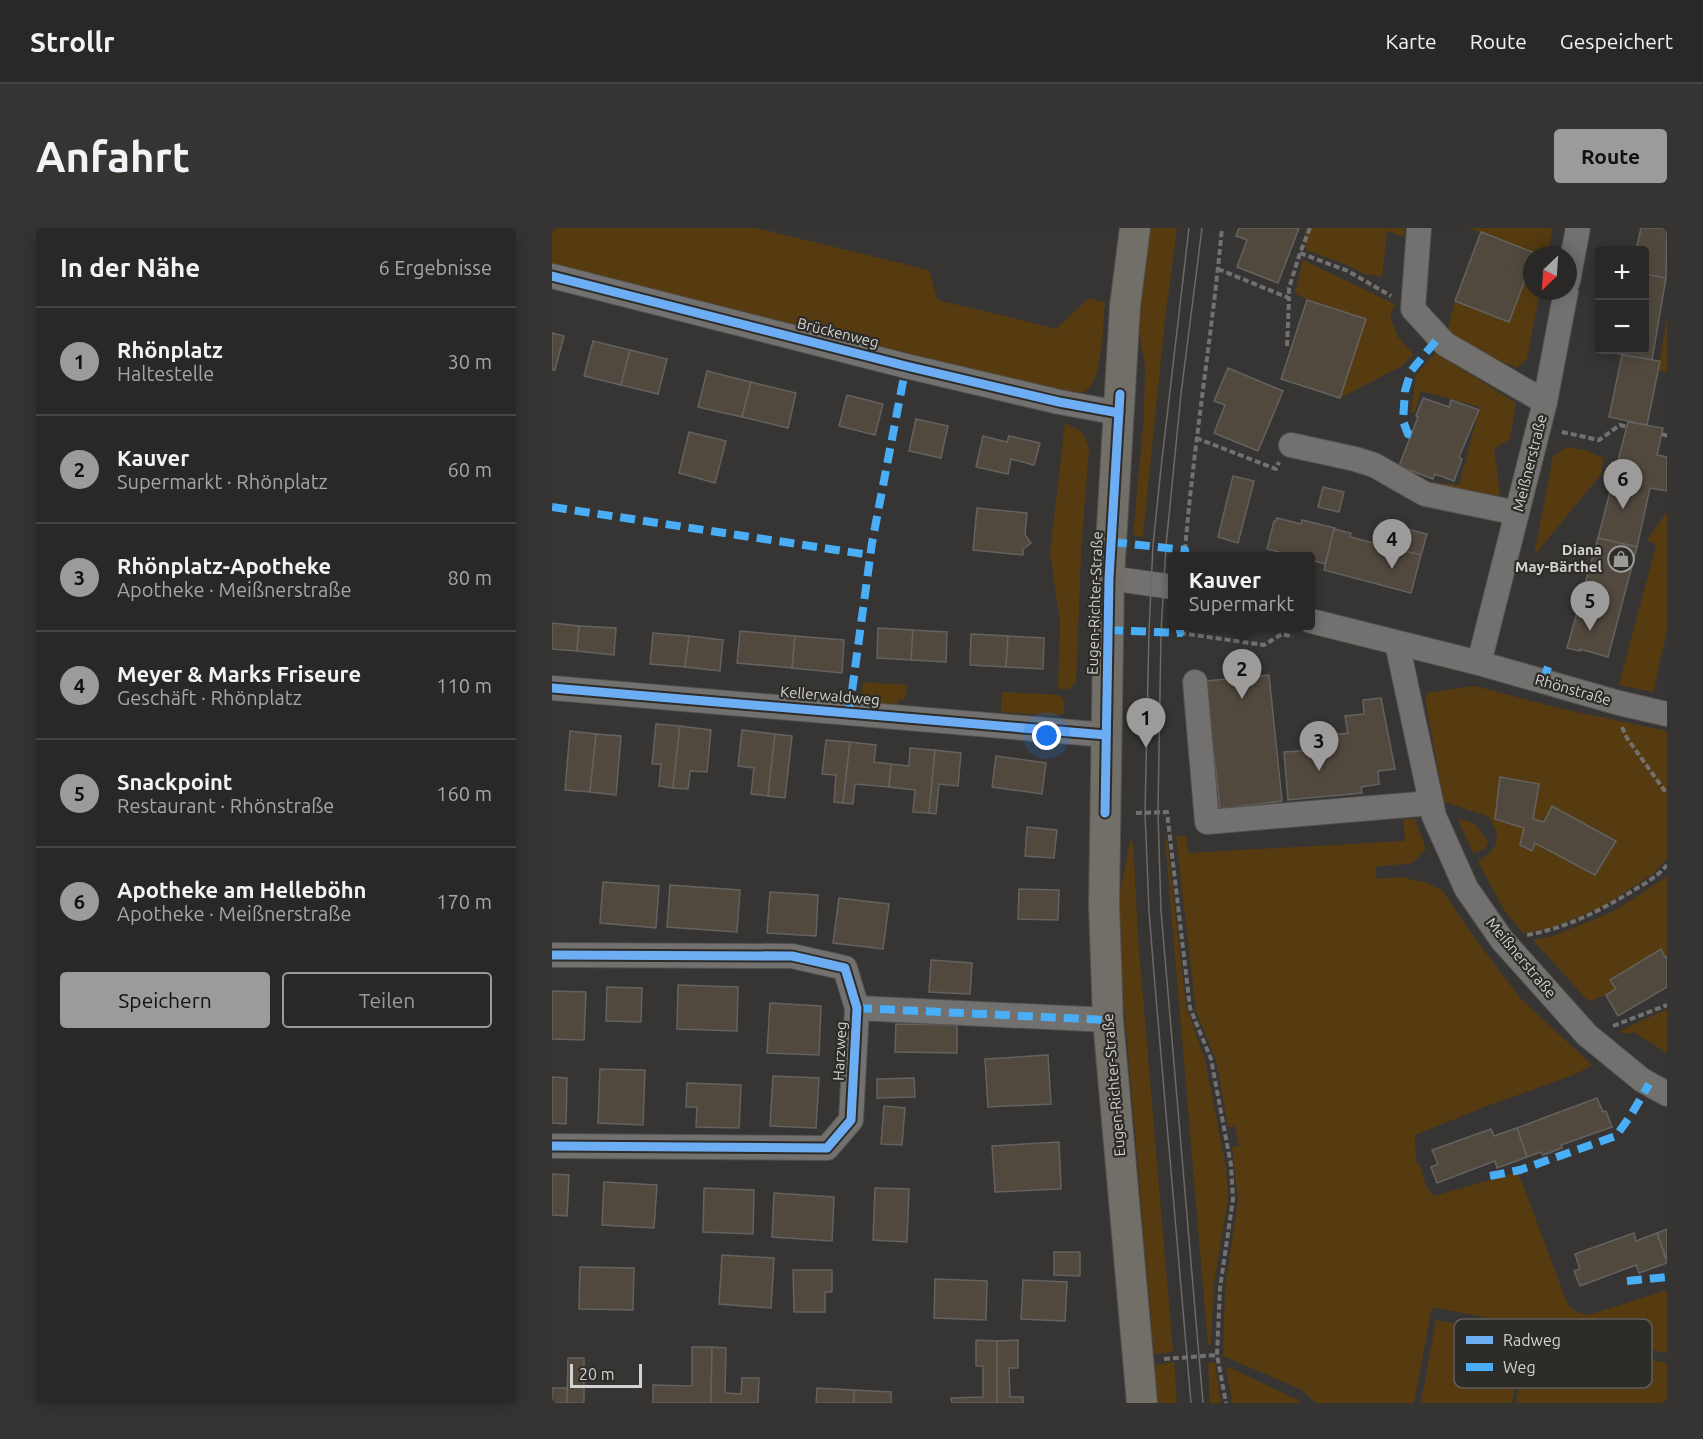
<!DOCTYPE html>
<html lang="de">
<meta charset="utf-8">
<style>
body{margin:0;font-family:Ubuntu,sans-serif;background:#353432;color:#f1f3f6}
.controls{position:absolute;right:18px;top:18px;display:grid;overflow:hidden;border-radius:6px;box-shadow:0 3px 15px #0003}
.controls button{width:54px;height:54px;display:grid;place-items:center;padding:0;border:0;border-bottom:2px solid #454443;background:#292826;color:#f1f3f6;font:30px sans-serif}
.compass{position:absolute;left:971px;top:18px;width:54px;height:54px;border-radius:50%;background:#292826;box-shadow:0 3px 15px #0003;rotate:205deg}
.scale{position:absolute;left:18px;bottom:15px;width:72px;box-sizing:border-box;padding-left:6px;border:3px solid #d3d2d0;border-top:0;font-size:16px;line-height:21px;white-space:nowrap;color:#d3d2d0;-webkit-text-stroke:4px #2e2c28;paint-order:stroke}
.you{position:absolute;left:495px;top:508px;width:21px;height:21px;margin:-15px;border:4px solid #fff;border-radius:50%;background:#1a73e8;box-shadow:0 0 0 9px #1a73e833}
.badge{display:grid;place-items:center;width:39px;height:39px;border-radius:50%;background:#9c9b99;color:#111;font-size:20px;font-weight:700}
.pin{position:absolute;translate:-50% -50px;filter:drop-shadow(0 2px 3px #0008)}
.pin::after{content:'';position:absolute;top:32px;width:21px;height:18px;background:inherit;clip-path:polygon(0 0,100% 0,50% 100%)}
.popup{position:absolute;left:616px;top:324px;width:147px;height:78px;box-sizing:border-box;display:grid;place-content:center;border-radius:6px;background:#292826;filter:drop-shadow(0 2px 4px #0005);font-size:20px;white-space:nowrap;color:#a5a6a7}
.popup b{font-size:22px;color:#f1f3f6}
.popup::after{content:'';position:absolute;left:50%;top:100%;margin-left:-12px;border:12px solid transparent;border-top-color:#292826}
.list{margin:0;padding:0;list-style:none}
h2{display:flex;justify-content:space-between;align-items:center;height:78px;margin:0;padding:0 24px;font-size:26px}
h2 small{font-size:20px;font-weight:400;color:#a5a6a7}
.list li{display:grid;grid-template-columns:39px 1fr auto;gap:18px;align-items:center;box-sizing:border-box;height:108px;padding:0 24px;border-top:2px solid #454443}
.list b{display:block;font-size:22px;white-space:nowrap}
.list p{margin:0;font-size:20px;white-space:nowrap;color:#a5a6a7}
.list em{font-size:20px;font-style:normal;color:#a5a6a7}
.actions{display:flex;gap:12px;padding:18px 24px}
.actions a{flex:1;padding:14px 0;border:2px solid #9c9b99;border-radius:6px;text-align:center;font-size:21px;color:#9c9b99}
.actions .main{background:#9c9b99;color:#111}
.map{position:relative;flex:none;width:1115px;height:1175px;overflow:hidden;border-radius:6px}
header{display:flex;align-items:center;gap:36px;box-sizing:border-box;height:84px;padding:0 30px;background:#292826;border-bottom:2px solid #454443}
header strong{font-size:28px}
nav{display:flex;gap:33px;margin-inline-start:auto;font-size:21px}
.intro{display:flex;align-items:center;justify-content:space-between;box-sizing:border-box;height:144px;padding:0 36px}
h1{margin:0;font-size:42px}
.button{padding:15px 27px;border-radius:6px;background:#9c9b99;color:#111;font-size:21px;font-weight:700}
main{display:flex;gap:36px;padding:0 36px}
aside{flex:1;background:#292826;border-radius:6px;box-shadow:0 3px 15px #0003}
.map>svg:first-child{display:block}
.green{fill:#563b10;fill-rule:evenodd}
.building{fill:#51493e;stroke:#636260;stroke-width:1.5}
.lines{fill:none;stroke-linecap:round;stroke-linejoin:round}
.minor-casing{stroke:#52514f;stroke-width:26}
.major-casing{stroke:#52514f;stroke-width:32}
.path{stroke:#727170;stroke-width:4;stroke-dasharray:6 3;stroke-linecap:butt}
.minor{stroke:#72716f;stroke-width:24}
.major{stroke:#726e68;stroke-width:30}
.tram{stroke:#6d6b6a;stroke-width:1.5}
.quiet{stroke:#49aef6;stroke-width:8;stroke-dasharray:15 8;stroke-linecap:butt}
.cycleway-casing{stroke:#2e2c28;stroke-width:13}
.cycleway{stroke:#6dadf4;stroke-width:9}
.labels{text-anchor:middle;stroke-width:4.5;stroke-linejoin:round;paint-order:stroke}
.street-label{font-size:15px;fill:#d3d2d0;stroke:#2e2c28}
.poi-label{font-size:15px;font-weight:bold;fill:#d3d2d0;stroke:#2e2c28;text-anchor:end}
.key{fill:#2e2c28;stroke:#605e5a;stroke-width:1.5}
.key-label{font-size:16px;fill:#d3d2d0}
</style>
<header>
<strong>Strollr</strong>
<nav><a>Karte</a><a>Route</a><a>Gespeichert</a></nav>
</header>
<div class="intro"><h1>Anfahrt</h1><a class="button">Route</a></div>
<main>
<aside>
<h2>In der Nähe<small>6 Ergebnisse</small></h2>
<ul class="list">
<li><span class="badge">1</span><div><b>Rhönplatz</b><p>Haltestelle</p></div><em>30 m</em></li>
<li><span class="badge">2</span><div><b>Kauver</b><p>Supermarkt · Rhönplatz</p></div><em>60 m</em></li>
<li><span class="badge">3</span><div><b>Rhönplatz-Apotheke</b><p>Apotheke · Meißnerstraße</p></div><em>80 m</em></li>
<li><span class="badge">4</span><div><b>Meyer &amp; Marks Friseure</b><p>Geschäft · Rhönplatz</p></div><em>110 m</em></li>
<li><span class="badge">5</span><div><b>Snackpoint</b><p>Restaurant · Rhönstraße</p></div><em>160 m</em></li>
<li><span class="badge">6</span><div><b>Apotheke am Helleböhn</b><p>Apotheke · Meißnerstraße</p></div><em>170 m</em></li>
</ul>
<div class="actions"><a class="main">Speichern</a><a>Teilen</a></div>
</aside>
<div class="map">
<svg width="1115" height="1175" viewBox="0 0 1115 1175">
<rect width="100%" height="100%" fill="#373533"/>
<!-- green -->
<g class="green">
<path d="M0,0H204L377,42L385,72L465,91L504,101L537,70L553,74C551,95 551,149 535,162C529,166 523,166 517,167L0,41Z"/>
<polygon points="599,0 625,0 613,91 591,309 581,307 592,188 593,139 588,110 588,87"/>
<polygon points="753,0 853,0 852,9 835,3 830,49 812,46 798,38 754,22"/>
<polygon points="916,0 1001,0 995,27 982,27 983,25"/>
<polygon points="751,32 843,76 838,89 846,109 861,126 850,138 788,170 813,91 755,72 743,65"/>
<polygon points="980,33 980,63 988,63 975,131 965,140 942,130 937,136 894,107 903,73 957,94"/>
<polygon points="1115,91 1115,144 1106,142"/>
<polygon points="883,125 964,175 958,211 942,221 948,265 944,273 870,253 907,257 928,179 869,163 863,184 859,184 864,147"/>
<polygon points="513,195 530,204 537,219 529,326 524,454 517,461 506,461 508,394 498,325"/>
<polygon points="1015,219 1036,223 1051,230 1050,245 982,328 1001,228"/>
<polygon points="1115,284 1115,403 1101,464 1067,457 1104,317 1095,312"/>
<polygon points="311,454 355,457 353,471 347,471 346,476 310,474 309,472"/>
<path d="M923,458L1010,481L1115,503V630L1102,645L1052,678L997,701L971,705L952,682L926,633C947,622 950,609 937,590L938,589L892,574L873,472L875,465ZM948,549L987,556L981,591L992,594L1001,578L1064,612L1042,647L983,615L980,623L968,617L972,600L943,590Z"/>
<polygon points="450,464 505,467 510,469 512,474 512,485 503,488 449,484"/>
<path d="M851,591H863L874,621L860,635L823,639L825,651L848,649L872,654L890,662L924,712L969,771L1040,837L1024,846L935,878L863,907L864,935H867C873,949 871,957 882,968L966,944L1016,1077L1025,1084L1037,1087L1115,1062V1125L880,1079L862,1175H764L750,1162L671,1128L673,1061L686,972L680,919L687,918L683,898L676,899L664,832L644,783L624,609L634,607L636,625L853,613Z"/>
<path d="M906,591C921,591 929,602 936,615L932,621L921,625Z"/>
<polygon points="613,610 615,610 634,778 653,832 674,939 676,971 662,1055 659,1117 656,1117"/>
<polygon points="581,613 586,710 621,1124 602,1126 564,684 578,614"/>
<polygon points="1115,649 1115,728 1113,729 1108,722 1058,751 1064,761 1054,767 1036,773 981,712 1001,708 1060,684"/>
<polygon points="1115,781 1115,825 1082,804 1072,806 1068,803"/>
<polygon points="884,1092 973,1108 960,1175 869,1175"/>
<polygon points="976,1108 1115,1135 1115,1175 964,1175"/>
<polygon points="622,1134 625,1175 605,1175 602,1137"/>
<polygon points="656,1135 663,1135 669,1175 658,1175"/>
<polygon points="674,1138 746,1172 749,1175 680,1175"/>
</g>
<!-- building -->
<g class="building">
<polygon points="687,0 747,0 726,55 685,39 695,12 684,8"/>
<polygon points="1089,0 1115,0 1114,50 1092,46 1092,22 1084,22"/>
<polygon points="929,4 983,25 982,27 980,27 980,33 957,94 903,73"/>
<polygon points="1092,46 1114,50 1100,132 1066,126 1067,122 1092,122"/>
<polygon points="755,72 814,91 788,170 729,151"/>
<polygon points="0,105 12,108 3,142 0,142"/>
<polygon points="41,113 78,122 69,157 32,148"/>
<polygon points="78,122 115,131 106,166 69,157"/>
<polygon points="1070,127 1108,133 1095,197 1057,189"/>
<polygon points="676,140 731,163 706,223 662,205 673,177 662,173"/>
<polygon points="155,143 199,154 190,189 146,179"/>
<polygon points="199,154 244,165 236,200 190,189"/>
<polygon points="295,167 331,176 323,207 287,198"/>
<polygon points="871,170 897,179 899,172 927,182 907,229 910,231 902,253 883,246 881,251 847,238 866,189 864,188"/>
<polygon points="364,191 396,198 389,230 357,223"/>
<polygon points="1076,194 1111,200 1105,227 1115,229 1115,263 1098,260 1085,319 1046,310"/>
<polygon points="137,204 174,213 163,255 127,245"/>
<polygon points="431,208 455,214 457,208 488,215 482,237 459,231 456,246 424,239"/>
<polygon points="681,248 702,253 686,315 666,309"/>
<polygon points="771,259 792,264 787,284 766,279"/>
<polygon points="425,280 475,285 473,307 479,315 471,321 471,327 421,322"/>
<polygon points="725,290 749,296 750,292 783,300 773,336 759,332 759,328 744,328 715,321 722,293 724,293"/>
<polygon points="848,299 875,306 869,327 843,321"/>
<polygon points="782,301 799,305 798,309 869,327 859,365 772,342"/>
<polygon points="1046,310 1085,319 1056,429 1028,421 1028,423 1015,420"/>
<polygon points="0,395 27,398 25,423 0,421"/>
<polygon points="27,398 64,400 62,427 25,423"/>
<polygon points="326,400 361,402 359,432 325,430"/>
<polygon points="361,402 395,404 394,434 359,432"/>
<polygon points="188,403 243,408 240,440 185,435"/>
<polygon points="101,405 137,408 133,439 98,436"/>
<polygon points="419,406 456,408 454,439 418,437"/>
<polygon points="137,408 171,412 168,443 133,439"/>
<polygon points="243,408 292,412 290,445 240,440"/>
<polygon points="456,408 492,410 491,441 454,439"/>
<polygon points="717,447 730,573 668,581 654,453"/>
<polygon points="829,470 843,541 826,543 827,556 809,559 810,565 736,572 732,524 781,521 780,507 796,505 793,488 812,486 811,472"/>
<polygon points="104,496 128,498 121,560 107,558 109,536 100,536"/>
<polygon points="128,498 159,502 155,544 138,543 136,561 121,560"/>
<polygon points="190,502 223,506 216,568 199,566 202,540 186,538"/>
<polygon points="18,503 44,506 38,564 13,562"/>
<polygon points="44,506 69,508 64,567 38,564"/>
<polygon points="223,506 240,508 233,570 216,568"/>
<polygon points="274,512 298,514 291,575 282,574 284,547 270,546"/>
<polygon points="298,514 324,517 322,534 339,536 337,559 303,556 301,576 291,575"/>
<polygon points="358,520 383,522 377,585 361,584 363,562 337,559 339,536 357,538"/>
<polygon points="383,522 409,525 406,558 387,556 384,586 377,585"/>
<polygon points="444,528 494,535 490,566 440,559"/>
<polygon points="948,549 987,556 981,591 992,594 1000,578 1064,613 1043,647 983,615 980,623 968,617 972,600 943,591"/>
<polygon points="475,599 505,602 502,630 473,628"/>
<polygon points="51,654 107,658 104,700 48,695"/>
<polygon points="118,657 188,662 185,704 115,699"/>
<polygon points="467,661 507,662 506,692 466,691"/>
<polygon points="218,664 266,667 264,708 215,705"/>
<polygon points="287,670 337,676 331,721 281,715"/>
<polygon points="1109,721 1113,729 1115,728 1115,759 1066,788 1054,767 1064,761 1058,752"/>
<polygon points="379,732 420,735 418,766 377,764"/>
<polygon points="126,757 186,759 185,803 125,801"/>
<polygon points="55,759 90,760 89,794 54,793"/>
<polygon points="0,763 34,764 32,812 0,811"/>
<polygon points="218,775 269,778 267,827 215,825"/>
<polygon points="344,796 405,797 405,825 343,824"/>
<polygon points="496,827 499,876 436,879 433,831"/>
<polygon points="48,841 93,842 91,897 46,895"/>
<polygon points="221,848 267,850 264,900 218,898"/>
<polygon points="0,849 15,850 14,896 0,895"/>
<polygon points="362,850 363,869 325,870 325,851"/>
<polygon points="135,855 189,857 187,900 144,899 145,879 134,879"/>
<polygon points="1045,870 1051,884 1054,883 1060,899 1009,917 1010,920 991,927 989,924 975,929 965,900"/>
<polygon points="332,878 353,880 350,917 329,916"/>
<polygon points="965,900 975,929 945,940 943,933 885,955 879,939 886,936 880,922 939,901 942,908"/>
<polygon points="507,914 509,961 443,964 440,918"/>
<polygon points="0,946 17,947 15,988 0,987"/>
<polygon points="52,954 105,957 102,1000 50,997"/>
<polygon points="152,960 202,962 201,1006 151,1004"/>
<polygon points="323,960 357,961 355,1014 321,1012"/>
<polygon points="222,965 282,969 280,1013 220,1009"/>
<polygon points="1115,1001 1115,1032 1105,1005"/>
<polygon points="1082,1005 1084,1013 1105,1005 1115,1035 1087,1045 1084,1037 1028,1058 1022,1043 1028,1041 1023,1026"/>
<polygon points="502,1024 528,1024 528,1048 502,1047"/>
<polygon points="170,1027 222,1030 219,1080 167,1076"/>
<polygon points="28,1039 82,1040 81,1082 27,1081"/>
<polygon points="241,1042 280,1042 280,1064 273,1064 273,1084 242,1084"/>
<polygon points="383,1051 435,1053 434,1092 382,1090"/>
<polygon points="471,1052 515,1054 513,1093 469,1091"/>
<polygon points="424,1112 445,1113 445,1175 400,1175 399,1170 431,1169 431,1138 424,1138"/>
<polygon points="466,1112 466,1140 457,1140 458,1169 471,1169 471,1175 445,1175 445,1113"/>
<polygon points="140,1119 160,1119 159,1175 101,1175 101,1157 140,1158"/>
<polygon points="160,1119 174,1120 173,1165 189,1166 190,1150 207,1150 206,1175 159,1175"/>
<polygon points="16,1130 32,1130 32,1175 15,1175"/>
<rect x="0" y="1160" width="15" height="15"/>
<polygon points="265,1160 302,1162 302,1175 264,1175"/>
<polygon points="302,1162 339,1164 339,1175 302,1175"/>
</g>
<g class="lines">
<!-- minor casing -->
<g class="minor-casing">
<g id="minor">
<polyline points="867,0 861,81 893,116 993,174"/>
<polyline points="0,48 354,138 507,174 567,185"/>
<polyline points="1016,53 1026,0"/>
<polyline points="739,217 803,231 822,237 873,266 965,285"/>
<polyline points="557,350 621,359"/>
<polyline points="759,393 927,435 1067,475 1115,486"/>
<polyline points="845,415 882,588 914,660 950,712 1035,807 1090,852 1115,866"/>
<polyline points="927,435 993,174 1014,63"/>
<polyline points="643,454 655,594 879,575"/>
<polyline points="0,460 554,507"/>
<polyline points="0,727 240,728 293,740 305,780 299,892 275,920 0,918"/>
<polyline points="305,780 556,792"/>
</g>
</g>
<!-- major casing -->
<g class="major-casing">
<polyline id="major" points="583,0 573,78 557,350 552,677 556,792 590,1175"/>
</g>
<!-- path -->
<g class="path">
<polyline points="758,0 748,25 796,43 839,68"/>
<polyline points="666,41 737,70 737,60 748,25"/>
<polyline points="735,118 737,70"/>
<polyline points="1010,204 1047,212 1068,197 1075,199"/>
<polyline points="1110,206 1115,208"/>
<polyline points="644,210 724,241 727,234"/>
<path d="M633,322C642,214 660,107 670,0"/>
<polyline points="628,405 712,417 730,406 741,409"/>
<polyline points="1070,499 1075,510 1115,566"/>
<polyline points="584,585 615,584 638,780 659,831 679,937 681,971 668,1060 665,1127 674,1175"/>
<path d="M975,707C1014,700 1048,683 1082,662C1094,655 1106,648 1115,637"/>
<polyline points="1061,798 1115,777"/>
<polyline points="612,1131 665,1127"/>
</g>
<!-- minor -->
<use href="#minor" class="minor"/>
<!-- major -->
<use href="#major" class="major"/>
<!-- tram -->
<g class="tram">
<polyline points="637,0 609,240 601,317 597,403 593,585 597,683 602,746 639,1175"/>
<polyline points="650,0 629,166 614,318 609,404 606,584 609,683 651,1175"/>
</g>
<!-- quiet -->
<g class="quiet">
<polyline points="859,207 856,206 851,193 853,163 859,143 887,109"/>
<polyline points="0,279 318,327"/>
<polyline points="560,314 633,322 633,328"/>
<polyline points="556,402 628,405 628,398"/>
<polyline points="991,453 997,436"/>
<polyline points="297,485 320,315 354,138"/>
<polyline points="305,780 556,792"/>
<polyline points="938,948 968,942 1064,908 1079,887 1097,856"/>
<polyline points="1075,1053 1115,1049"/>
</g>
<!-- cycleway casing -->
<g class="cycleway-casing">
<g id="cycleway">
<polyline points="0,48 354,138 507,174 567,185"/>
<polyline points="0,460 554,507"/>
<polyline points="553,585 557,350 568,166"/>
<polyline points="0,727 240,728 293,740 305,780 299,892 275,920 0,918"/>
</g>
</g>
<!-- cycleway -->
<use href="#cycleway" class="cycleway"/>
</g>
<!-- icons -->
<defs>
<g id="shop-ring" transform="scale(1.35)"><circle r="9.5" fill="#2e2c28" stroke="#9c9b99" stroke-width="1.5"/><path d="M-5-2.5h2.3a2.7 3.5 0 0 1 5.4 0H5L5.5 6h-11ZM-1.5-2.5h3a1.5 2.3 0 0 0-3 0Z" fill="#9c9b99"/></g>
</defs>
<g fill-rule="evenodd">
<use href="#shop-ring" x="1069" y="331"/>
</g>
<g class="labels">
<!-- street labels -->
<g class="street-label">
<text transform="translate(286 105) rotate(14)" y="5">Brückenweg</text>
<text transform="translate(978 235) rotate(-76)" y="5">Meißnerstraße</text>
<text transform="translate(543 375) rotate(-88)" y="5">Eugen-Richter-Straße</text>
<text transform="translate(1021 462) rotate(16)" y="5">Rhönstraße</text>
<text transform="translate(278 468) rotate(5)" y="5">Kellerwaldweg</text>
<text transform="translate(969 730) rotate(50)" y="5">Meißnerstraße</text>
<text transform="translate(288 823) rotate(-87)" y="5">Harzweg</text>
<text transform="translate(562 857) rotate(-95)" y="5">Eugen-Richter-Straße</text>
</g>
<!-- poi labels -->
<g class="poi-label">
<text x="1050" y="327">Diana<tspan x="1050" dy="17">May-Bärthel</tspan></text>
</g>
</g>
<!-- legend -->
<rect x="902" y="1091" width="198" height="69" rx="9" class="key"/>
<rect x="914" y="1108" width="27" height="8" fill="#6dadf4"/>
<rect x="914" y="1135" width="27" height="8" fill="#49aef6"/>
<g class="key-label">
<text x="951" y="1118">Radweg</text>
<text x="951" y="1145">Weg</text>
</g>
</svg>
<div class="controls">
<button>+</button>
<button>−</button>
</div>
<svg class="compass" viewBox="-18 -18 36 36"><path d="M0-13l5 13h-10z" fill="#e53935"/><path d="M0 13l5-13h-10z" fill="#a5a6a7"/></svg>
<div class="scale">20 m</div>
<div class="you"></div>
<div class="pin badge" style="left:594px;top:520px">1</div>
<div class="pin badge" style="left:690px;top:471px">2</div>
<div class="popup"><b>Kauver</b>Supermarkt</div>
<div class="pin badge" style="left:767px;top:543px">3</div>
<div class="pin badge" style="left:840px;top:341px">4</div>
<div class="pin badge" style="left:1038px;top:403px">5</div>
<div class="pin badge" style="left:1071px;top:281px">6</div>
</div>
</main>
